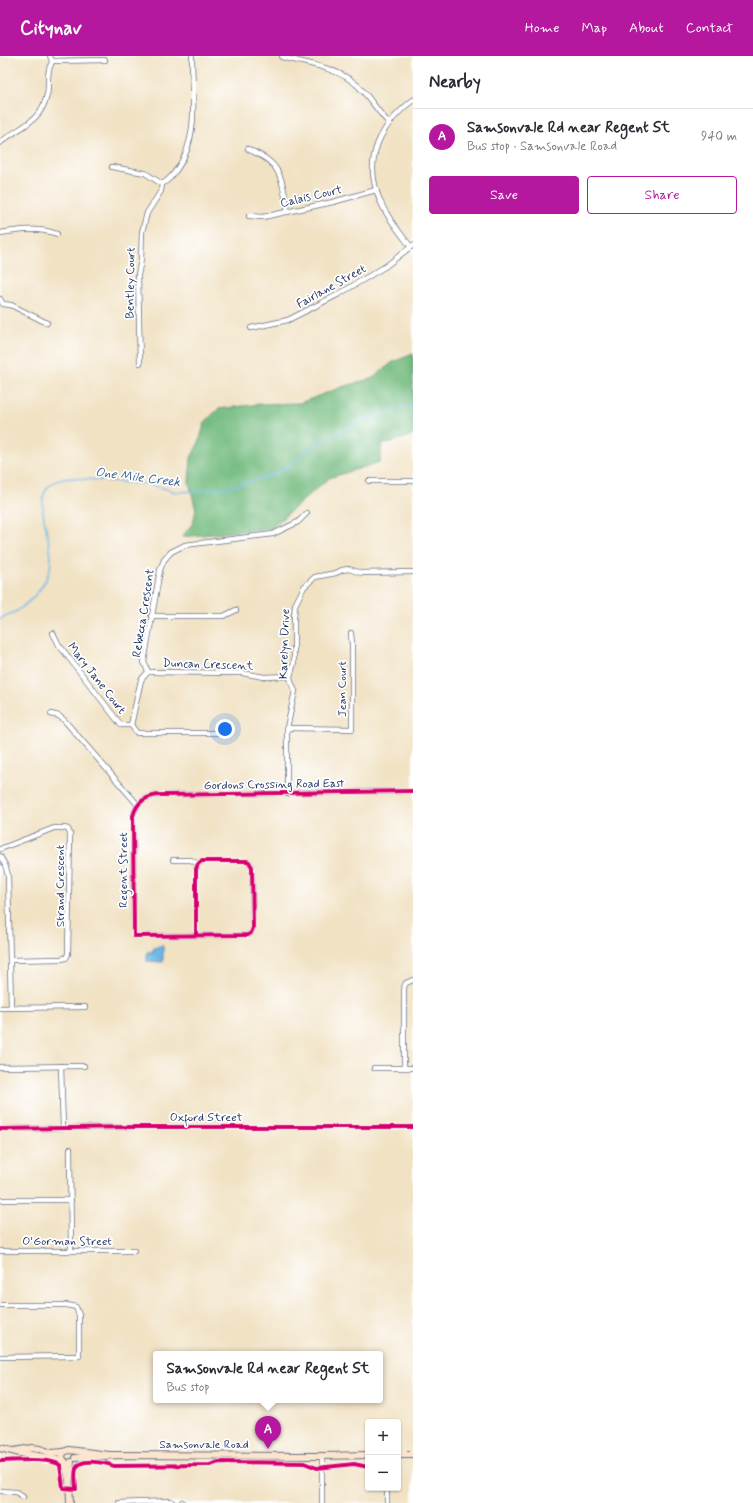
<!DOCTYPE html>
<meta charset="utf-8">
<style>
body{margin:0;font-family:Mynerve,sans-serif;background:#f7f7f7;color:#2b2b33}
.controls{position:absolute;right:12px;bottom:12px;display:grid;overflow:hidden;border-radius:4px;box-shadow:0 1px 3px #0004}
.controls button{width:36px;height:36px;display:grid;place-items:center;padding:0;border:0;border-bottom:1px solid #e1e1e2;background:#fff;color:#2b2b33;font:20px sans-serif}
.you{position:absolute;left:225px;top:673px;width:14px;height:14px;margin:-10px;border:3px solid #fff;border-radius:50%;background:#1a73e8;box-shadow:0 0 0 6px #1a73e833}
.badge{display:grid;place-items:center;width:26px;height:26px;border-radius:50%;background:#b5179e;color:#fff;font-size:13px;font-weight:700}
.pin{position:absolute;translate:-50% -33px;filter:drop-shadow(0 1px 2px #0008)}
.pin::after{content:'';position:absolute;top:21px;width:14px;height:12px;background:inherit;clip-path:polygon(0 0,100% 0,50% 100%)}
.popup{position:absolute;left:153px;top:1295px;width:230px;height:52px;box-sizing:border-box;display:grid;place-content:center;border-radius:4px;background:#fff;filter:drop-shadow(0 1px 3px #0005);font-size:13px;white-space:nowrap;color:#7c7c81}
.popup b{font-size:15px;color:#2b2b33}
.popup::after{content:'';position:absolute;left:50%;top:100%;margin-left:-8px;border:8px solid transparent;border-top-color:#fff}
.list{margin:0;padding:0;list-style:none}
h2{display:flex;justify-content:space-between;align-items:center;height:52px;margin:0;padding:0 16px;font-size:17px}
h2 small{font-size:13px;font-weight:400;color:#7c7c81}
.list li{display:grid;grid-template-columns:26px 1fr auto;gap:12px;align-items:center;box-sizing:border-box;height:56px;padding:0 16px;border-top:1px solid #e1e1e2}
.list b{display:block;font-size:15px;white-space:nowrap}
.list p{margin:0;font-size:13px;white-space:nowrap;color:#7c7c81}
.list em{font-size:13px;font-style:normal;color:#7c7c81}
.actions{display:flex;gap:8px;padding:12px 16px}
.actions a{flex:1;padding:9px 0;border:1px solid #b5179e;border-radius:4px;text-align:center;font-size:14px;color:#b5179e}
.actions .main{background:#b5179e;color:#fff}
.map{position:relative;flex:none;width:413px;height:1447px;overflow:hidden}
header{display:flex;align-items:center;gap:24px;box-sizing:border-box;height:56px;padding:0 20px;background:#b5179e;color:#fff}
header strong{font-size:19px}
nav{display:flex;gap:22px;margin-inline-start:auto;font-size:14px}
main{display:flex}
aside{flex:1;background:#fff}
.map>svg:first-child{display:block}
.forest{fill:#74bc80;stroke:#48766f}
.water{fill:#6cb8e6;stroke:#4474a2}
.lines{fill:none;stroke-linecap:round;stroke-linejoin:round}
.stream{stroke:#6cb8e6;stroke-width:1.5}
.street-casing{stroke:#666e82;stroke-width:6}
.secondary-casing{stroke:#666e82;stroke-width:8}
.street{stroke:#fff;stroke-width:4.5}
.secondary{stroke:#fce5cf;stroke-width:6}
.cycleway-casing{stroke:#fff;stroke-width:6}
.cycleway{stroke:#d6006c;stroke-width:4}
.labels{text-anchor:middle;stroke-width:3.5;stroke-linejoin:round;paint-order:stroke}
.street-label{font-size:12px;fill:#1b2f5e;stroke:#fff}
.water-label{font-size:13px;font-style:italic;fill:#375f8e;stroke:#fff}
</style>
<header>
<strong>Citynav</strong>
<nav><a>Home</a><a>Map</a><a>About</a><a>Contact</a></nav>
</header>
<main>
<div class="map">
<svg width="413" height="1447" viewBox="0 0 413 1447">
<rect width="100%" height="100%" fill="#fff"/>
<filter id="ink" filterUnits="userSpaceOnUse"><feTurbulence type="fractalNoise" baseFrequency=".025" numOctaves="2"/><feDisplacementMap in="SourceGraphic" scale="8" xChannelSelector="R" yChannelSelector="G"/><feConvolveMatrix kernelMatrix="1 2 1 2 8 2 1 2 1" color-interpolation-filters="sRGB"/></filter>
<filter id="wash" filterUnits="userSpaceOnUse"><feTurbulence type="fractalNoise" baseFrequency=".012" numOctaves="4" result="noise"/><feDisplacementMap in="SourceGraphic" scale="16" xChannelSelector="R" yChannelSelector="G"/><feGaussianBlur stdDeviation="0.9" result="paint"/><feColorMatrix in="noise" values="0 0 0 0 0 0 0 0 0 0 0 0 0 0 0 0 0 1.4 0 .05"/><feComposite in="paint" operator="in"/></filter>
<g filter="url(#wash)">
<rect width="100%" height="100%" fill="#f1e2c4"/>
<!-- forest -->
<polygon class="forest" points="413,298 413,379 382,389 380,406 329,422 271,472 182,481 193,467 196,454 189,426 191,402 199,386 205,366 218,353 260,348 300,347 342,331 373,322 393,306"/>
<!-- water -->
<polygon class="water" points="159,890 163,890 163,906 147,905 147,896 153,896 153,893"/>
<g class="lines">
<!-- stream -->
<path class="stream" d="M0,563C5,559 11,558 17,555C31,545 46,530 50,512C57,481 17,424 73,422L149,428L176,436L201,435L235,430L275,418L292,407L314,389L359,366L391,355L413,349"/>
</g>
</g>
<g filter="url(#ink)">
<g class="lines">
<!-- street casing -->
<g class="street-casing">
<g id="street">
<path d="M282,1C307,8 337,11 357,29C369,40 377,55 389,67"/>
<polyline points="52,5 105,4"/>
<path d="M0,87C19,70 40,68 47,39C49,31 47,22 49,14C49,11 52,8 52,5L50,0"/>
<path d="M248,93C255,97 264,100 270,106C284,118 284,139 288,156"/>
<polyline points="112,111 145,117 162,128"/>
<path d="M162,128C169,124 172,120 177,113C200,81 192,38 192,0"/>
<polyline points="249,160 263,161 333,146 376,134"/>
<path d="M0,177C19,174 39,171 57,178"/>
<path d="M411,191C401,178 390,165 383,151C361,107 377,72 413,44"/>
<polyline points="0,243 3,248 11,249 47,267"/>
<polyline points="251,272 288,264 339,238 386,210 413,189"/>
<polyline points="140,307 138,219 141,204 142,176 147,157 161,135 162,128"/>
<polyline points="369,425 413,425"/>
<polyline points="151,560 224,560 236,554"/>
<polyline points="53,577 59,589 121,669 131,669"/>
<polyline points="148,616 242,617 264,621 290,620"/>
<polyline points="51,658 59,660 64,664 138,749"/>
<polyline points="131,669 141,624 148,616 144,606 160,514 164,504 171,496 185,489 273,478 298,466 307,457"/>
<polyline points="131,669 137,677 227,677"/>
<polyline points="287,672 352,673 352,589 351,577"/>
<polyline points="287,738 287,672 295,635 291,626 290,620 294,607 294,562 295,549 304,531 315,521 336,517 342,514 349,513 361,517 413,516"/>
<polyline points="0,793 54,772 64,772 68,773 70,778 68,898 66,902 61,903 10,904"/>
<polyline points="0,800 5,809 8,819 11,952"/>
<polyline points="173,804 191,804 198,808"/>
<path d="M196,879V813L198,808L202,805H247L249,806L252,811L253,872L251,877L248,879L134,880L133,760C137,745 148,739 162,739L413,735"/>
<polyline points="0,952 85,951"/>
<polyline points="61,1010 63,1072"/>
<polyline points="0,1011 84,1010"/>
<polyline points="374,1012 413,1012"/>
<polyline points="404,1012 404,931 406,927 413,924"/>
<polyline points="0,1073 134,1071 413,1071"/>
<polyline points="70,1093 71,1195"/>
<polyline points="0,1144 71,1144"/>
<polyline points="0,1195 134,1195"/>
<polyline points="0,1249 67,1249 76,1251 79,1259 79,1300 0,1301"/>
<polyline points="322,1400 322,1447"/>
<polyline points="0,1435 16,1436 23,1441"/>
<polyline points="387,1437 387,1447"/>
<polyline points="119,1447 171,1445 173,1447"/>
<polyline points="181,1447 182,1446"/>
</g>
</g>
<!-- secondary casing -->
<g class="secondary-casing">
<g id="secondary">
<polyline points="0,1392 20,1397 63,1404"/>
<polyline points="14,1395 32,1392 40,1393 52,1397 63,1396"/>
<polyline points="398,1398 413,1398"/>
<path d="M75,1402C88,1399 97,1402 111,1399L322,1400L368,1399"/>
<path d="M69,1424L65,1406L62,1402C62,1397 64,1395 69,1394L109,1399"/>
<polyline points="70,1447 69,1424 71,1406"/>
</g>
</g>
<!-- street -->
<use href="#street" class="street"/>
<!-- secondary -->
<use href="#secondary" class="secondary"/>
<!-- cycleway casing -->
<g class="cycleway-casing">
<g id="cycleway">
<path d="M196,879V813L198,808L202,805H247L249,806L252,811L253,872L251,877L248,879L134,880L133,760C137,745 148,739 162,739L413,735"/>
<polyline points="0,1073 134,1071 413,1071"/>
<path d="M0,1405C14,1405 50,1401 60,1409L63,1432L76,1433C76,1427 74,1419 76,1413C79,1401 106,1407 114,1410L210,1409L219,1406L304,1407L317,1412L354,1408L368,1411"/>
</g>
</g>
<!-- cycleway -->
<use href="#cycleway" class="cycleway"/>
</g>
</g>
<g class="labels">
<!-- street labels -->
<g class="street-label">
<text transform="translate(311 140) rotate(-13)" y="4">Calais Court</text>
<text transform="translate(130 227) rotate(-89)" y="4">Bentley Court</text>
<text transform="translate(331 230) rotate(-29)" y="4">Fairlane Street</text>
<text transform="translate(143 557) rotate(-81)" y="4">Rebecca Crescent</text>
<text transform="translate(284 588) rotate(-88)" y="4">Karelyn Drive</text>
<text transform="translate(208 608) rotate(2)" y="4">Duncan Crescent</text>
<text transform="translate(97 622) rotate(52)" y="4">Mary Jane Court</text>
<text transform="translate(342 633) rotate(-90)" y="4">Jean Court</text>
<text transform="translate(274 728) rotate(-1)" y="4">Gordons Crossing Road East</text>
<text transform="translate(123 814) rotate(-90)" y="4">Regent Street</text>
<text transform="translate(60 830) rotate(-90)" y="4">Strand Crescent</text>
<text x="206" y="1065">Oxford Street</text>
<text x="67" y="1189">O'Gorman Street</text>
<text x="204" y="1392">Samsonvale Road</text>
</g>
<!-- water labels -->
<g class="water-label">
<text transform="translate(138 420) rotate(7)" y="5">One Mile Creek</text>
</g>
</g>
</svg>
<div class="controls">
<button>+</button>
<button>−</button>
</div>
<div class="you"></div>
<div class="pin badge" style="left:268px;top:1393px">A</div>
<div class="popup"><b>Samsonvale Rd near Regent St</b>Bus stop</div>
</div>
<aside>
<h2>Nearby<small></small></h2>
<ul class="list">
<li><span class="badge">A</span><div><b>Samsonvale Rd near Regent St</b><p>Bus stop · Samsonvale Road</p></div><em>940 m</em></li>
</ul>
<div class="actions"><a class="main">Save</a><a>Share</a></div>
</aside>
</main>
